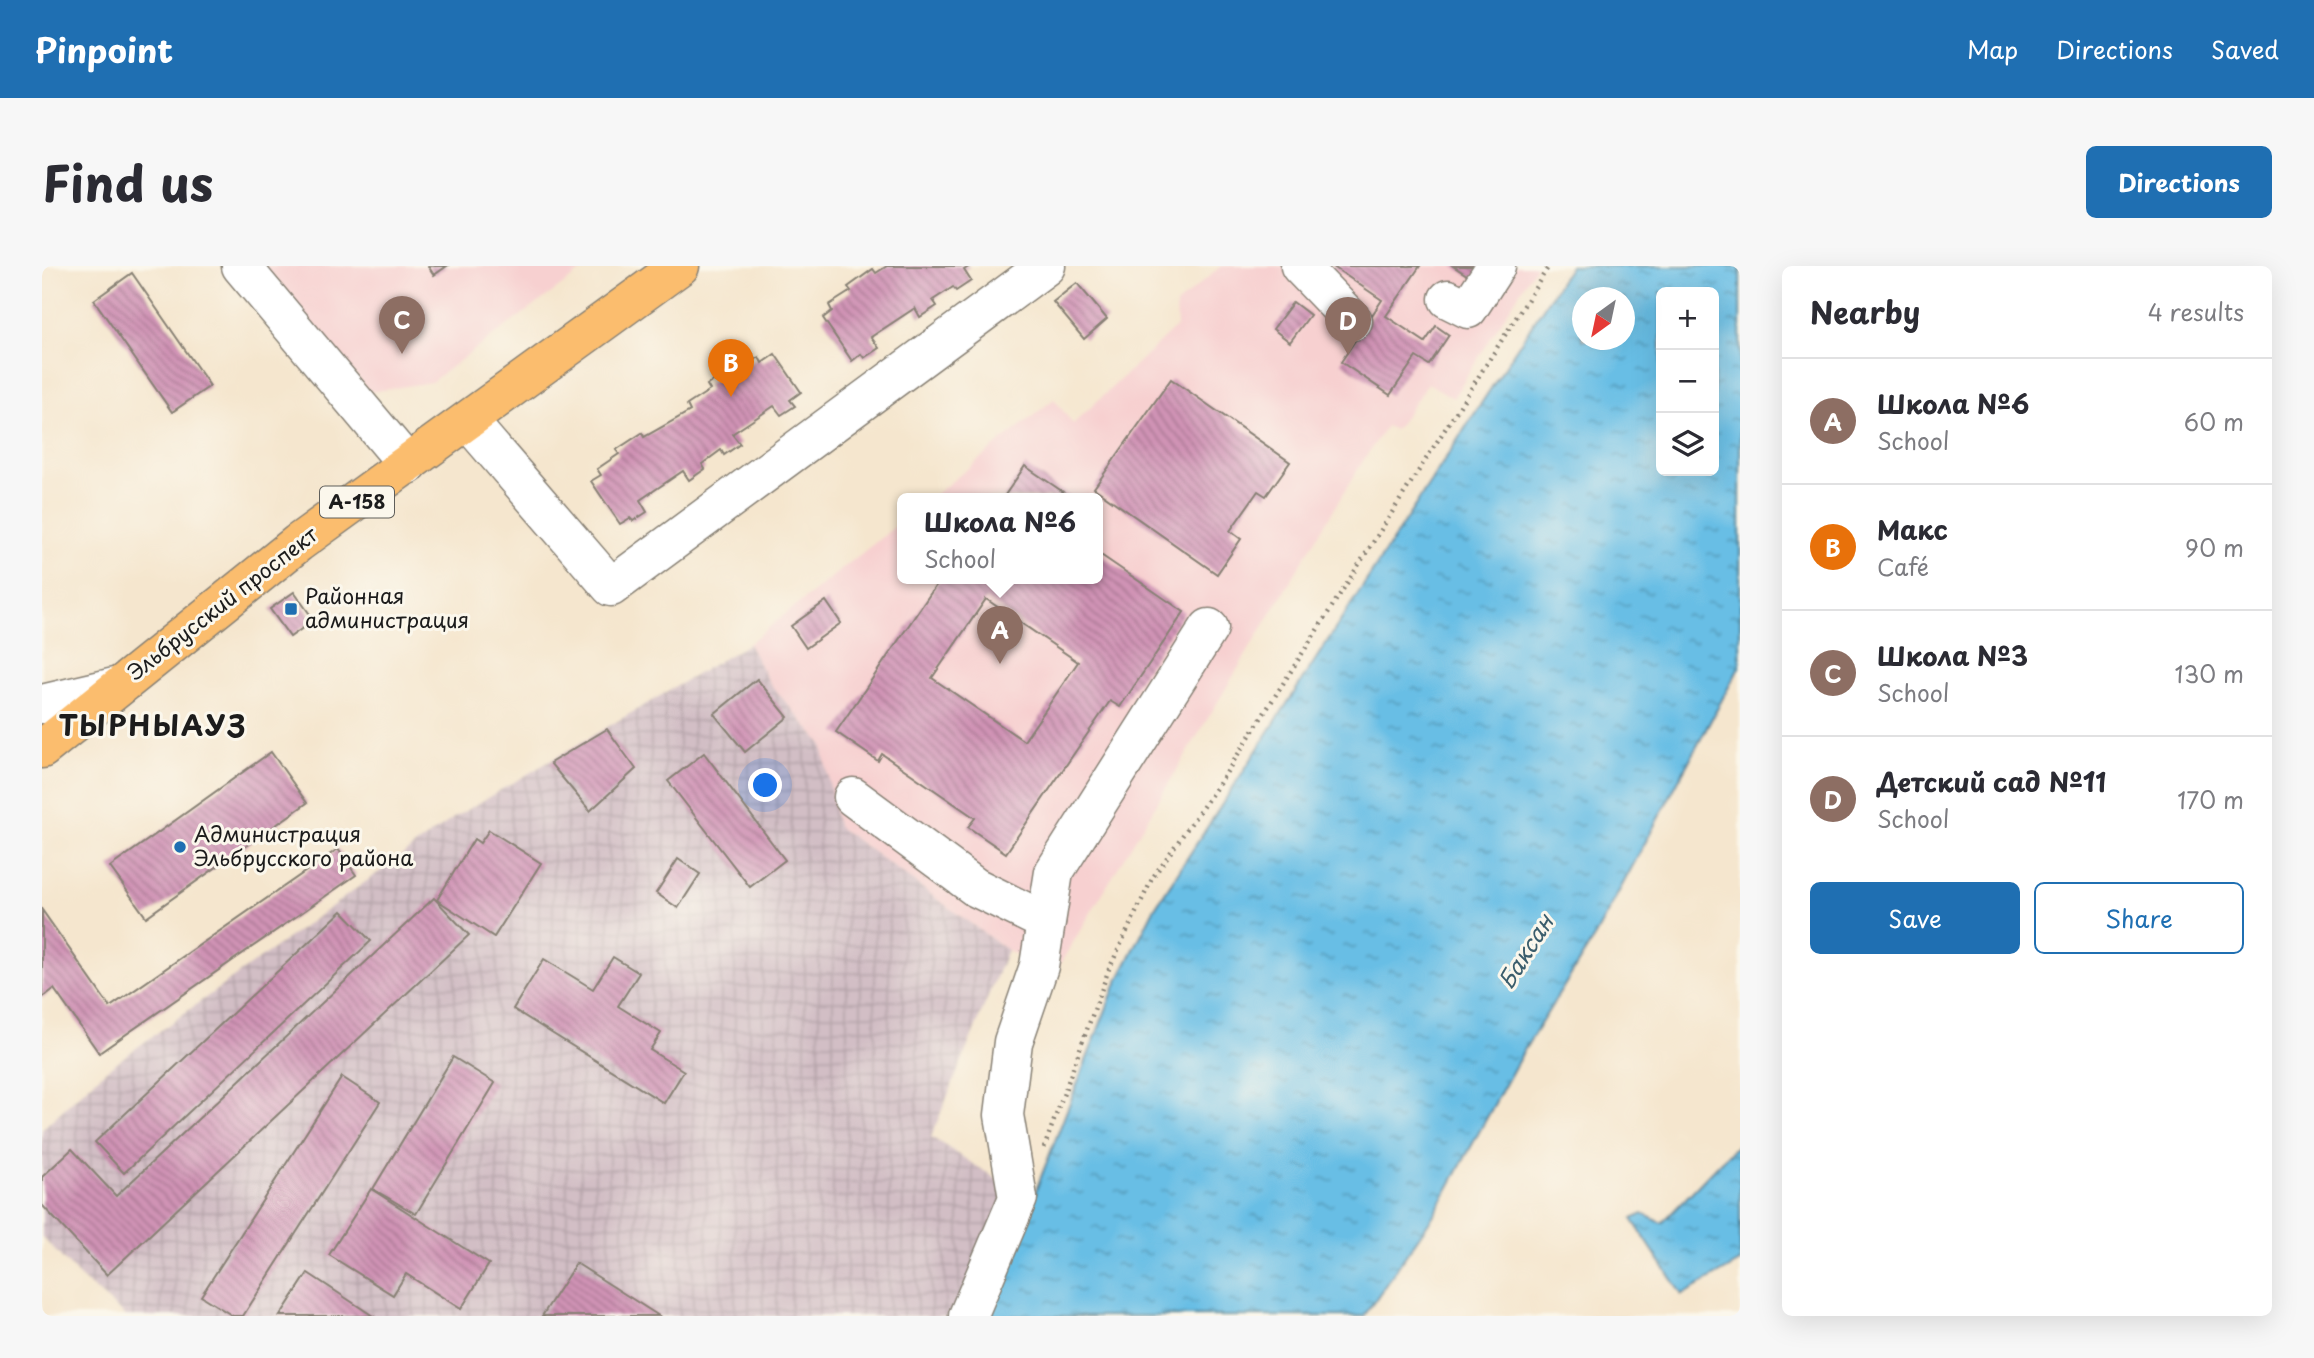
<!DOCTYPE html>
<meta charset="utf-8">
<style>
body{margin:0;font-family:"Playpen Sans",sans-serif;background:#f7f7f7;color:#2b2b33}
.controls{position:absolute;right:21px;top:21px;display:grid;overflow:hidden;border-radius:10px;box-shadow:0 7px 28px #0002}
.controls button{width:63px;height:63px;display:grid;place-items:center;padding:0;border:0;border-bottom:2px solid #e1e1e2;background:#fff;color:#2b2b33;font:35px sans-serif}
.compass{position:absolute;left:1530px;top:21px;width:63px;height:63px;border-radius:50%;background:#fff;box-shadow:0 7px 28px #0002;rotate:213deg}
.you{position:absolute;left:724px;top:520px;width:24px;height:24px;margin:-18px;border:5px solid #fff;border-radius:50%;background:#1a73e8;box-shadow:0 0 0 10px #1a73e833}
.badge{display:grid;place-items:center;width:46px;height:46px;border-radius:50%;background:#1f6fb2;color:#fff;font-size:23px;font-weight:700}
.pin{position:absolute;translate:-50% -58px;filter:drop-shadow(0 2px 4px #0008)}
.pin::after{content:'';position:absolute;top:37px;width:24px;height:21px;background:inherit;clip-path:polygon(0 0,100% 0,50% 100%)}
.popup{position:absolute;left:855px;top:227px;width:206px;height:91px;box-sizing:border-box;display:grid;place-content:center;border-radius:10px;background:#fff;filter:drop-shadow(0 2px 5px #0005);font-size:23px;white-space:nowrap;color:#7c7c81}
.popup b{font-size:26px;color:#2b2b33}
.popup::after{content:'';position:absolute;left:50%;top:100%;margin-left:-14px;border:14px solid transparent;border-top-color:#fff}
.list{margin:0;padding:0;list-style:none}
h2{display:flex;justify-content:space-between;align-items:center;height:91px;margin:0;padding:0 28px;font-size:30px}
h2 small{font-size:23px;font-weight:400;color:#7c7c81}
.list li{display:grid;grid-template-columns:46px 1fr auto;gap:21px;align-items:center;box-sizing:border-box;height:126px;padding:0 28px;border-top:2px solid #e1e1e2}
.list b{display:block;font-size:26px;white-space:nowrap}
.list p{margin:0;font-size:23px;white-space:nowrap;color:#7c7c81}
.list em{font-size:23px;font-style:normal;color:#7c7c81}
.actions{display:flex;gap:14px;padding:21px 28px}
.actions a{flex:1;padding:16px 0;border:2px solid #1f6fb2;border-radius:10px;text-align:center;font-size:24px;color:#1f6fb2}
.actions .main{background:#1f6fb2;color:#fff}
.icon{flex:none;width:38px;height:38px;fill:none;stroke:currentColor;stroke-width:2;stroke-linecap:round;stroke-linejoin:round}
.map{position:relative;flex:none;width:1698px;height:1050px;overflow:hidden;border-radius:10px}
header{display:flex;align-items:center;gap:42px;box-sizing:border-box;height:98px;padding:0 35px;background:#1f6fb2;color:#fff}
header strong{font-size:33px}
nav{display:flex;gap:38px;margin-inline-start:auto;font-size:24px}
.intro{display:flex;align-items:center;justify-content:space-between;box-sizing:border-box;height:168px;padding:0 42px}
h1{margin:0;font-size:49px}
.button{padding:18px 32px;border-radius:10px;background:#1f6fb2;color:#fff;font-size:24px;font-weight:700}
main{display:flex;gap:42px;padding:0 42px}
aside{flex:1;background:#fff;border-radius:10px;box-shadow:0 7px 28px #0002}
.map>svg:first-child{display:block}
.built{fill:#f7d0d0}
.industrial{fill:url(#industrial-grid)}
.water{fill:url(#water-ripples);stroke:#426d80;stroke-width:2;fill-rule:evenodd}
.building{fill:url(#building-back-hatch);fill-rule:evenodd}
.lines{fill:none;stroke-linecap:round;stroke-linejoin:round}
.minor-casing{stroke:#888175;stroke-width:41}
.major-casing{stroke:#888175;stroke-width:41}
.path{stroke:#888175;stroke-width:4.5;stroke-dasharray:2 5;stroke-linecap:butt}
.minor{stroke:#fff;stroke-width:38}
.major{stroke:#fbbd6e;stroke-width:38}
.poi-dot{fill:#1f6fb2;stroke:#fbf7ec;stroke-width:2.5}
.labels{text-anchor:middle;stroke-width:6;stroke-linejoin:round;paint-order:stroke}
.shield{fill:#fbf7ec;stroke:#5f5e5a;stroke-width:2}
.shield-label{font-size:19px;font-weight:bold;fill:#1c1c1c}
.poi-label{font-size:21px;fill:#1c1c1c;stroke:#fbf7ec;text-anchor:start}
.street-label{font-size:21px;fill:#1c1c1c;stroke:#fbf7ec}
.water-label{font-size:23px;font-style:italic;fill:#3a5d6c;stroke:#fbf7ec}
.district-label{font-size:28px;font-weight:bold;letter-spacing:2px;fill:#1c1c1c;stroke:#fbf7ec}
</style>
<header>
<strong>Pinpoint</strong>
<nav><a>Map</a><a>Directions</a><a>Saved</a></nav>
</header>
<div class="intro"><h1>Find us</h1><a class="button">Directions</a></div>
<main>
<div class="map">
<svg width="1698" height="1050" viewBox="0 0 1698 1050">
<defs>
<pattern id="industrial-grid" width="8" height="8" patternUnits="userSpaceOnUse" patternTransform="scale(1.75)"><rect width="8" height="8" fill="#d2bec5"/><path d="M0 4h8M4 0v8" fill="none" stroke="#b4a3a9"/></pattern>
<pattern id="water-ripples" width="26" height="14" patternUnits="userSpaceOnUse" patternTransform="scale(1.75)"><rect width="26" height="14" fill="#68bee5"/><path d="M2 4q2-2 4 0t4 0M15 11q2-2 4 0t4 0" fill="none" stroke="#559ab9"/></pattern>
<pattern id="building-back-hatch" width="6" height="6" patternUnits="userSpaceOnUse" patternTransform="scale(1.75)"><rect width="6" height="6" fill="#d093b5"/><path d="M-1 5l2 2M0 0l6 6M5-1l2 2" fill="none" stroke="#a87792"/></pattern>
</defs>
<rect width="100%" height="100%" fill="#fbf7ec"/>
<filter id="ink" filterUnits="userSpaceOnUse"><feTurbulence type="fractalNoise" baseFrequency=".0143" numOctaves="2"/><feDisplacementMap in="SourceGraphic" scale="14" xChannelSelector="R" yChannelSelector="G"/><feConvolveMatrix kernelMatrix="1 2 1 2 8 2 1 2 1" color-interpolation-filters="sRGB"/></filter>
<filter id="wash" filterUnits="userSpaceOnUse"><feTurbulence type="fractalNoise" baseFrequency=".00686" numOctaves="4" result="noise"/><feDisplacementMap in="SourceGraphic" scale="28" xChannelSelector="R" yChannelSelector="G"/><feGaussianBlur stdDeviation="1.57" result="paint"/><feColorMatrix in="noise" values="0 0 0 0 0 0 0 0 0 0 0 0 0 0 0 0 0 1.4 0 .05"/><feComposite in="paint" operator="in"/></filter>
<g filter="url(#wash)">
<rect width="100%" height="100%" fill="#f5e6ce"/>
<!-- built -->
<g class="built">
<polygon points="219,0 546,0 389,116 328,126"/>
<polygon points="1179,0 1494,0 1411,132 1386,117 1353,164 1344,160 1319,198 1012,708 965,684 795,560 780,478 728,418 706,378 860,255 860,312 1056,312 1056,232 889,232 1012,133 1031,158 1135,60 1134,39"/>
</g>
<!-- industrial -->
<polygon class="industrial" points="706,378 728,418 780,478 795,560 965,684 889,871 969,922 916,1050 84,1050 38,1011 0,971 0,863 64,804 413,551"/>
<!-- water -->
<g class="water">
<path d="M1528,0H1698V400L1553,670L1481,786L1391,950L1322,1050H945L1072,723L1111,645ZM1619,26H1672V205H1619ZM1540,32H1582V74H1540Z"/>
<polygon points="1698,876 1698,996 1640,1029 1590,953 1601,948 1620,957"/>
</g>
<g id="blocks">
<!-- building -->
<g class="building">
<polygon points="386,0 405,0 392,9"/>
<polygon points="845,0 928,0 922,4 929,15 914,25 911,21 891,34 895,40 878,51 873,42 829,71 837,82 822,92 819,88 810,95 781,52 790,45 787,39 809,25 806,21 831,3 834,7"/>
<polygon points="1290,0 1378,0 1344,50 1383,76 1394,60 1407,69 1387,99 1374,91 1348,129 1299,96 1340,34"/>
<polygon points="1411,0 1440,0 1431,13"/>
<polygon points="90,7 168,120 130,146 52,34"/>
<polygon points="1035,17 1065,53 1042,73 1011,36"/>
<polygon points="1251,36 1268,49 1248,76 1231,63"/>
<polygon points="733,88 759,126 748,134 753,140 739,149 732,140 690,168 698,178 682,189 679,184 660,198 663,203 647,214 641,205 598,234 605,246 591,255 588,252 578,258 549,215 559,209 555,203 577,188 574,184 600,167 602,171 648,145 645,139 668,124 665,119 691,102 693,107 717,91 720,97"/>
<polygon points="1129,113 1248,196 1224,230 1216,225 1188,265 1199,273 1175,308 1052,222"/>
<polygon points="983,200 1030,232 961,232"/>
<path d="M1056,287L1142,346L1078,441L1068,435L964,587L926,561L933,552L840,488L836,495L794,466L899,312H1056ZM944,333L1036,396L982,475L890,412Z"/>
<polygon points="252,326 272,354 248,371 228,343"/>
<polygon points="784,335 799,357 764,382 749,360"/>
<polygon points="715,413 746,451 703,486 672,448"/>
<polygon points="565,463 594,503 548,545 508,497"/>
<polygon points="229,486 265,537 104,651 68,601"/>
<polygon points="662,487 743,594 708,621 626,515"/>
<polygon points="447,564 499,597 452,671 395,634 432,573 438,577"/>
<polygon points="296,583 314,609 57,787 12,723 0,732 0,644 68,741"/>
<polygon points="636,593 658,608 636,642 614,627"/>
<polygon points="392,632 427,669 65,1009 0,939 0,911 30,883 74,930"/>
<polygon points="300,645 329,675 82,907 53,876"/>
<polygon points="571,691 597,707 576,740 619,767 608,784 642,805 622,837 471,743 502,693 551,723"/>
<polygon points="411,791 453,817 374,948 331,923"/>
<polygon points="300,811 338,836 201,1050 191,1050 159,1030"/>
<polygon points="329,923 447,998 419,1043 364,1008 351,1029 287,989"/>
<polygon points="534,997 617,1050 500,1050"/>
<polygon points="266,1007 331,1050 238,1050"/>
</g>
</g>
</g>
<g filter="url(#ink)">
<use href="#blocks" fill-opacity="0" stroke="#888175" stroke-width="2"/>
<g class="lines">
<!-- minor casing -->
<g class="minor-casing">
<g id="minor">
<polyline points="199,0 366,199"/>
<polyline points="1258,0 1311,55"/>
<polyline points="1406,33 1426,43 1454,0"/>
<polyline points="427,156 569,321 1004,0"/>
<polyline points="0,438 77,420"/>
<polyline points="811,531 933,621 1004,656"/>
<polyline points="926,1050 976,932 962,849 971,776 997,700 1012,606 1167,362"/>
</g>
</g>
<!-- major casing -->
<g class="major-casing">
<polyline id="major" points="0,483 256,277 638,0"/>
</g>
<!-- path -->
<polyline class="path" points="1002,882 1067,703 1111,611 1179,515 1507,0"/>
<!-- minor -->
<use href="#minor" class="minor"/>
<!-- major -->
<use href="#major" class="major"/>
</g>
</g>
<!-- markers -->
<g class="poi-dot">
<rect x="242" y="336" width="14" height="14" rx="3.5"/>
<circle cx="138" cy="581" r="7"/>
</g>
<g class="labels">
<!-- shield labels -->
<rect class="shield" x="278" y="220.5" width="74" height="31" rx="5"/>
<g class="shield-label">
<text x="315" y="243">А-158</text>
</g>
<!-- poi labels -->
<g class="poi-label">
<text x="263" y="338">Районная<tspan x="263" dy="24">администрация</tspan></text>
<text x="152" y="576">Администрация<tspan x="152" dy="24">Эльбрусского района</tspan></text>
</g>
<!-- street labels -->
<g class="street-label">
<text transform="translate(181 338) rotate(-38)" y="7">Эльбрусский проспект</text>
</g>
<!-- water labels -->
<g class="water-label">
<text transform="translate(1484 686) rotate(-58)" y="8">Баксан</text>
</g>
<!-- district labels -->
<g class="district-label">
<text x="111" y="470">ТЫРНЫАУЗ</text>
</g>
</g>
</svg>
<div class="controls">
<button>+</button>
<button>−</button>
<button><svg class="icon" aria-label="layers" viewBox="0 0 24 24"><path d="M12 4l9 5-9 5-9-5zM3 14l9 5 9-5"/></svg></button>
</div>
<svg class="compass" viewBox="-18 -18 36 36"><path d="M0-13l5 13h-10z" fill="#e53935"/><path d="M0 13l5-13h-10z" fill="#7c7c81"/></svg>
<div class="you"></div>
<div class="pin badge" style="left:958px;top:398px;background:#8d6e63">A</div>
<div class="popup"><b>Школа №6</b>School</div>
<div class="pin badge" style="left:689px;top:131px;background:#e8710a">B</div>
<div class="pin badge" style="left:360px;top:88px;background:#8d6e63">C</div>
<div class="pin badge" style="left:1306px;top:89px;background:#8d6e63">D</div>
</div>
<aside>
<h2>Nearby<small>4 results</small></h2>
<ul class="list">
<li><span class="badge" style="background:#8d6e63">A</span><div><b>Школа №6</b><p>School</p></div><em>60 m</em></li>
<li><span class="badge" style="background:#e8710a">B</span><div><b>Макс</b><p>Café</p></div><em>90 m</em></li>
<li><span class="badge" style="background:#8d6e63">C</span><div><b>Школа №3</b><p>School</p></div><em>130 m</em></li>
<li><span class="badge" style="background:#8d6e63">D</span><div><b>Детский сад №11</b><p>School</p></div><em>170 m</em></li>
</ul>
<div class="actions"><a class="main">Save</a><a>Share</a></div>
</aside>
</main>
